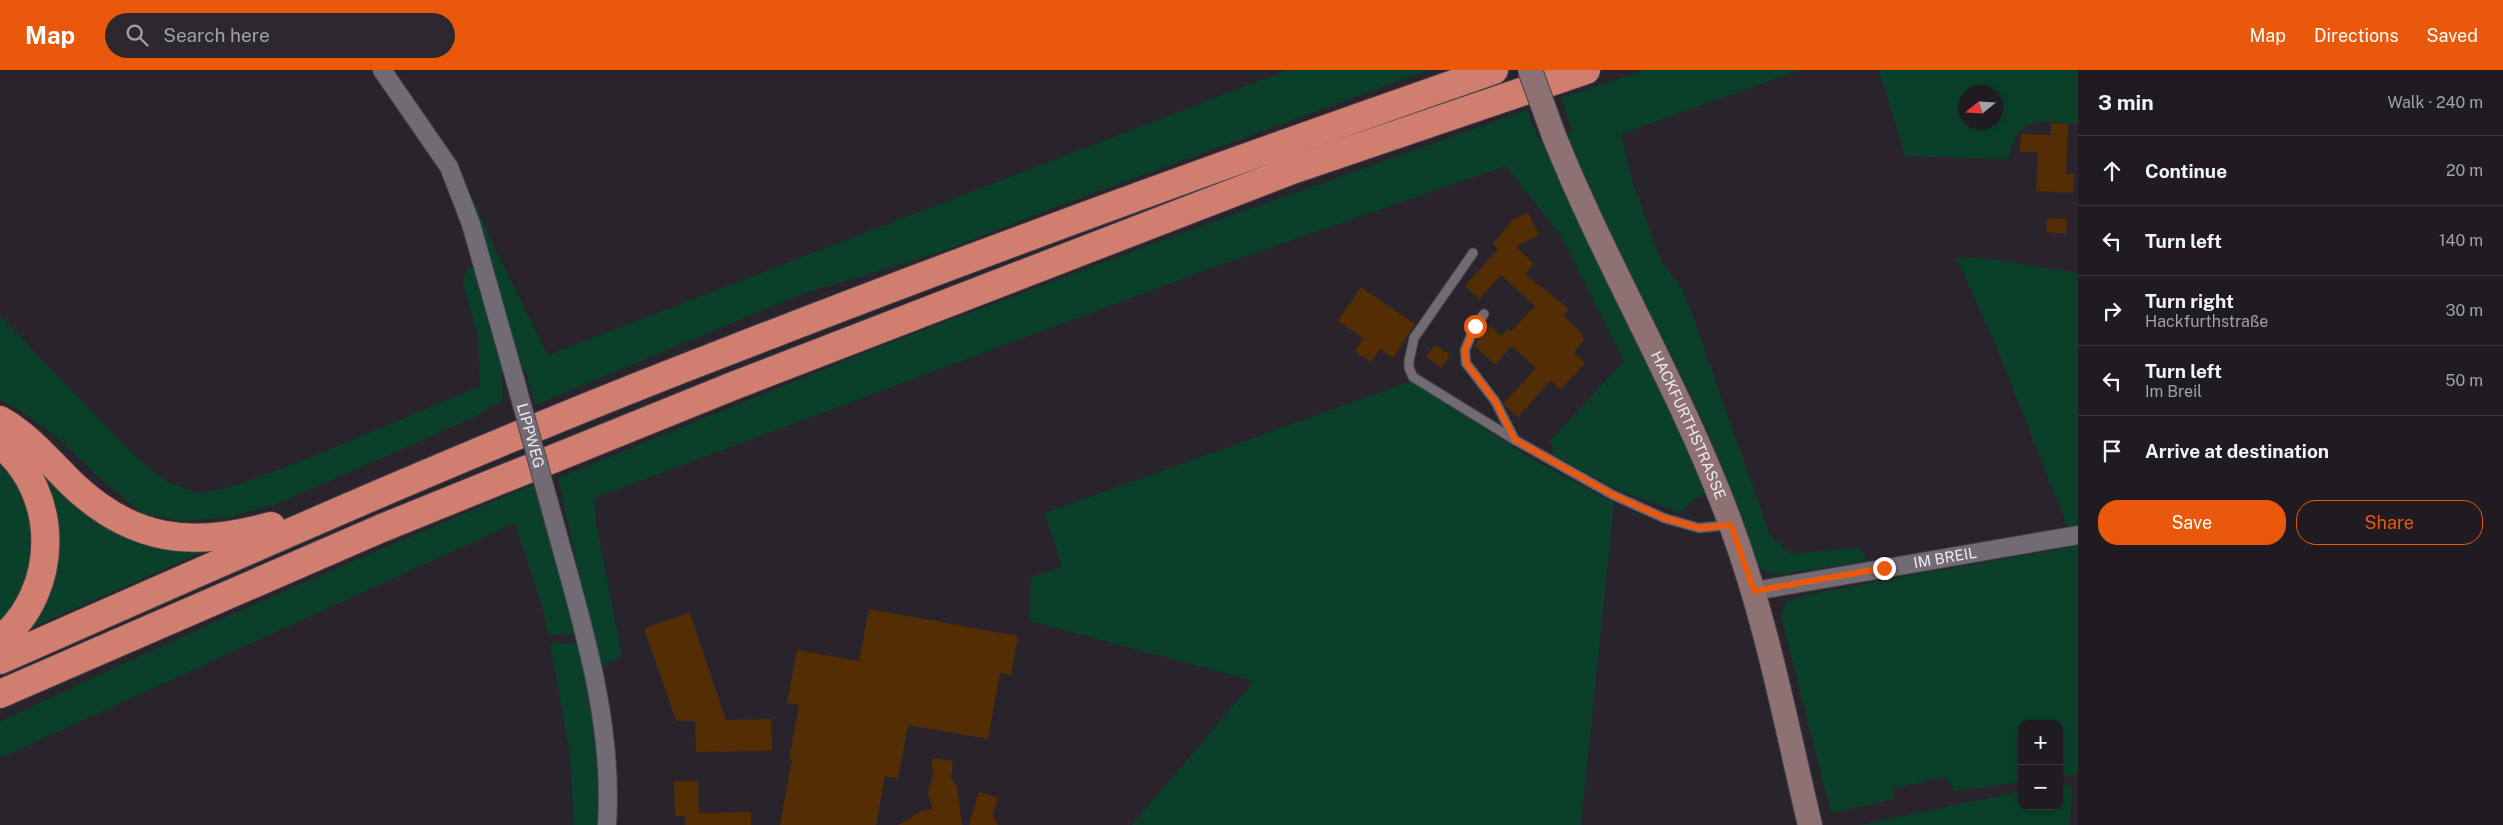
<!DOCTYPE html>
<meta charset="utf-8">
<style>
body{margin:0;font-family:"Public Sans",sans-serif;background:#2c282e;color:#f1f3f6}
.controls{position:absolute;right:15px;bottom:15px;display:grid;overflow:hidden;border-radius:10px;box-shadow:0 2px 8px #0003}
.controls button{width:45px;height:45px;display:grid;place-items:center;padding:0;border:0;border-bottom:1px solid #3c393f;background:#1f1b21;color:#f1f3f6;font:25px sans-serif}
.compass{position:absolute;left:1958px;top:15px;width:45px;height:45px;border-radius:50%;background:#1f1b21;box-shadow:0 2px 8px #0003;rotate:252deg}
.stop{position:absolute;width:15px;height:15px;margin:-11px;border:4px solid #ea580c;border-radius:50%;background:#fff}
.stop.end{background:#ea580c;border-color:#fff;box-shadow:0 1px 5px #0008}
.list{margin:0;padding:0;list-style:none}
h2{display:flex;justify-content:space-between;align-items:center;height:65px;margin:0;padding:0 20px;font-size:21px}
h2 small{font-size:16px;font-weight:400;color:#a1a1a5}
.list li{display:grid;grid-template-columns:32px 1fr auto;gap:15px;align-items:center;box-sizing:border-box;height:70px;padding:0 20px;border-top:1px solid #3c393f}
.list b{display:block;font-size:19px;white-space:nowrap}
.list p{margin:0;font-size:16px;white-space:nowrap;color:#a1a1a5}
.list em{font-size:16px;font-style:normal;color:#a1a1a5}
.actions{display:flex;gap:10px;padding:15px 20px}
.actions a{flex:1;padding:11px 0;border:1px solid #ea580c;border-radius:20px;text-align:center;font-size:18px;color:#ea580c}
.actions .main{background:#ea580c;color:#fff}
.icon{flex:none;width:28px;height:28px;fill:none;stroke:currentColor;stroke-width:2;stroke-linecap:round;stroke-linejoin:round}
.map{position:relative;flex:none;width:2078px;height:755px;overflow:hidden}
header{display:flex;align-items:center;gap:30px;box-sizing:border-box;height:70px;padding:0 25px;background:#ea580c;color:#fff}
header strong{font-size:24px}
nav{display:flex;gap:28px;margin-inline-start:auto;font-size:18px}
.search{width:350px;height:45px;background:#2c282e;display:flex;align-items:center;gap:12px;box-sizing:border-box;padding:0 18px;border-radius:28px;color:#a1a1a5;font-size:19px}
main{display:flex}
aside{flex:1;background:#1f1b21}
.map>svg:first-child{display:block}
.green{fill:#0a4029;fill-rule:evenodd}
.building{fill:#532e05}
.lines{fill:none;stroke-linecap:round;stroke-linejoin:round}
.lane-casing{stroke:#474249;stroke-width:11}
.street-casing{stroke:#474249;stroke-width:20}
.secondary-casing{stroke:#474249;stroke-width:26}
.highway-casing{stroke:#474249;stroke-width:30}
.lane{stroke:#716b74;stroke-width:9}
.street{stroke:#716b74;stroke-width:18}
.secondary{stroke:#8e7173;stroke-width:24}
.highway{stroke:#d07e70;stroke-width:28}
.street-bridge-casing{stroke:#474249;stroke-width:20;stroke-linecap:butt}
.secondary-bridge-casing{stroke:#474249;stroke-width:26;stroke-linecap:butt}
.street-bridge{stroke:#716b74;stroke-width:18}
.secondary-bridge{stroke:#8e7173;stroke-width:24}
.route{stroke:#ea580c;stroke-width:6}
.labels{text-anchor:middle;stroke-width:4;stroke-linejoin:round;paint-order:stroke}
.street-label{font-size:15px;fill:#eeebf0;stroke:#29242c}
</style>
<header>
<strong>Map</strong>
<div class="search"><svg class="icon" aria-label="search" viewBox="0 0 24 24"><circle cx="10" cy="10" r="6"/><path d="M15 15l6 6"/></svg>Search here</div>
<nav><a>Map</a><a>Directions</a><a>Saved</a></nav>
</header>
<main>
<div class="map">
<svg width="2078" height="755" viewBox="0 0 2078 755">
<rect width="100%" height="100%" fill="#29242c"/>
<!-- green -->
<g class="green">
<polygon points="1287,0 1429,0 1061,135 935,184 802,224 535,335 526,301 521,301 471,125 502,194 548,285"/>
<path d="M1645,0H1800L1621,64L1631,108L1661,191L1682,218L1689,236L1770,465L1790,484L1859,478L1867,491L1778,505L1760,499C1740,456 1728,409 1709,365C1664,263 1606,168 1567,64L1573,62L1561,28Z"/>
<path d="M1879,0H2078V55C2060,51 2027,46 2016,67C2012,74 2010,82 2007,89L1905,86ZM1966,22H1996V52H1966Z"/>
<polygon points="1527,40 1539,71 1546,71 1682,364 1706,426 1696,427 1680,443 1614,418 1554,385 1550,371 1624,291 1561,166 1506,96 1209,199 594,428 596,454 622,586 600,598 558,408 881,276 1182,163"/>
<polygon points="1956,187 1990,189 2078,203 2078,456 2068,458 1992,266"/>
<polygon points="472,198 480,201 501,284 503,330 475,347 282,432 227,448 180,451 143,444 103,411 58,368 30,347 0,329 0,246 132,383 165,411 201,424 237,415 312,387 480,316 478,267 463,212 467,199"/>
<polygon points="1411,311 1532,389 1614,433 1581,755 1132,755 1254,611 1030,551 1031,507 1062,497 1045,443"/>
<polygon points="9,364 74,424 205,481 15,565 49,502"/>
<polygon points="0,384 30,426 36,499 0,556"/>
<path d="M534,414L546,455H548L578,565L548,564L540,528L515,453L0,688V652C176,567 354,490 534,414Z"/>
<polygon points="2078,476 2078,704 2059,706 2059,654 2022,654 2022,712 1955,721 1946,707 1893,718 1894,729 1831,743 1781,545 1786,532 1802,526 1911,505"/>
<polygon points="550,573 576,574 581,578 599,674 601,755 574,755 570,684"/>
<polygon points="2072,715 2070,755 1860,755 2022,721 2022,736 2059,736 2059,716"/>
</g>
<!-- building -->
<g class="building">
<polygon points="2051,53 2068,54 2066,104 2074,104 2073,123 2036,121 2038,82 2020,82 2021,64 2051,65"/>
<polygon points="1528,142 1539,165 1516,177 1534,194 1525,204 1569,239 1563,245 1583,264 1581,266 1585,269 1574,282 1585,293 1561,320 1551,310 1518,347 1503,334 1536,298 1512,276 1495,295 1474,275 1491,256 1501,266 1508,259 1511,261 1535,236 1501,205 1479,229 1465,216 1498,179 1492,174 1511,153 1510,151"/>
<polygon points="2047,148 2067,149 2066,164 2046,162"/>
<polygon points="1361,217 1415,254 1393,288 1380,279 1371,292 1355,282 1363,268 1338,251"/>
<polygon points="1435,275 1450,285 1442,298 1426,287"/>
<polygon points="869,539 1018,566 1011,605 1000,603 988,669 908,655 898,709 885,706 876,755 780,755 792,689 789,689 799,635 787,633 797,580 859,591"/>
<polygon points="690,543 726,650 771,649 772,681 696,682 695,651 676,651 644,558"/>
<polygon points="933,688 953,691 951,707 957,717 962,755 898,755 922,741 933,739 928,723 934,701 931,700"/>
<polygon points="674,711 698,711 699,743 751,742 751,755 685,755 685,746 675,746"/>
<polygon points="979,722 998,728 993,745 998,755 969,755"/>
</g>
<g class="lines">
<!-- lane casing -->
<g class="lane-casing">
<g id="lane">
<polyline points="1473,183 1414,268 1409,291 1409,298 1413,307 1515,370 1613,425 1664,448 1699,458 1728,455"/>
<polyline points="1484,244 1475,256 1465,280 1466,293 1495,331 1515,370"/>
</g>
</g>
<!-- street casing -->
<g class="street-casing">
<g id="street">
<polyline points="382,0 449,97 471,154 514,306"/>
<path d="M554,451C581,550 614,651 607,755"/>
<path id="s1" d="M1754,521L2078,465"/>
</g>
</g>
<!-- secondary casing -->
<g class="secondary-casing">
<g id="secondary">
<path id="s2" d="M1554,66C1607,198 1682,321 1731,455C1767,552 1786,655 1810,755"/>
</g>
</g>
<!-- highway casing -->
<g class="highway-casing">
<g id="highway">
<path d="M0,350C27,365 49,391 71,413C132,472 192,478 271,456"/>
<path d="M0,374C61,423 60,521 0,570"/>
<path d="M0,590C236,486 472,380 713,287C971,186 1232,91 1494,0"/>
<polyline points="0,624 382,458 733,316 1292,100 1586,0"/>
</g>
</g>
<!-- lane -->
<use href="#lane" class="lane"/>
<!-- street -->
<use href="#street" class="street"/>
<!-- secondary -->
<use href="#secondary" class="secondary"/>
<!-- highway -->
<use href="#highway" class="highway"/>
<!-- street-bridge casing -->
<g class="street-bridge-casing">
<g id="street-bridge">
<path id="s3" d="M514,306L554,451"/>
</g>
</g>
<!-- secondary-bridge casing -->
<g class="secondary-bridge-casing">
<polyline id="secondary-bridge" points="1530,0 1554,66"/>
</g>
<!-- street-bridge -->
<use href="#street-bridge" class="street-bridge"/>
<!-- secondary-bridge -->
<use href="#secondary-bridge" class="secondary-bridge"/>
</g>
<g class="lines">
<!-- route -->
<polyline class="route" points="1475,256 1465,280 1466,293 1495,331 1515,370 1613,425 1664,448 1699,458 1731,455 1754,521 1884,498"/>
</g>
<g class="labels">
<!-- street labels -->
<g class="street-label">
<text dy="5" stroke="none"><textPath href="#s2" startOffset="319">HACKFURTHSTRASSE</textPath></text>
<text dy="5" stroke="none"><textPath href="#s3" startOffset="62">LIPPWEG</textPath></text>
<text dy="5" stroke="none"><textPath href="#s1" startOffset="194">IM BREIL</textPath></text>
</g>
</g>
</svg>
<div class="controls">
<button>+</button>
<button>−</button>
</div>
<svg class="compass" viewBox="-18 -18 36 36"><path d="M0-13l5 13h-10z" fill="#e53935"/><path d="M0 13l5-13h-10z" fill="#a1a1a5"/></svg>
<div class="stop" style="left:1475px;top:256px"></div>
<div class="stop end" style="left:1884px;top:498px"></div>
</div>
<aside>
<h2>3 min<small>Walk · 240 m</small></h2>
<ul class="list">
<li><svg class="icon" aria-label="ahead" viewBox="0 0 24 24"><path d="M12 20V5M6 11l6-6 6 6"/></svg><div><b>Continue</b></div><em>20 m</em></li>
<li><svg class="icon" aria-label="left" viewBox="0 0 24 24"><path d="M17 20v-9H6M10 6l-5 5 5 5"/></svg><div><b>Turn left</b></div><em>140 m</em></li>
<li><svg class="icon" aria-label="right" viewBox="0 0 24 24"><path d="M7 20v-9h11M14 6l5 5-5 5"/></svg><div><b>Turn right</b><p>Hackfurthstraße</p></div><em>30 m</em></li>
<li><svg class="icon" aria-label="left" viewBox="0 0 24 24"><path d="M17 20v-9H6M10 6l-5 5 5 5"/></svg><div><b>Turn left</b><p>Im Breil</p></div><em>50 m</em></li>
<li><svg class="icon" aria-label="arrive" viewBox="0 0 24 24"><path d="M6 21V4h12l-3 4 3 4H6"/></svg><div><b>Arrive at destination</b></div></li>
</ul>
<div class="actions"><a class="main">Save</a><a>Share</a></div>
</aside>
</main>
